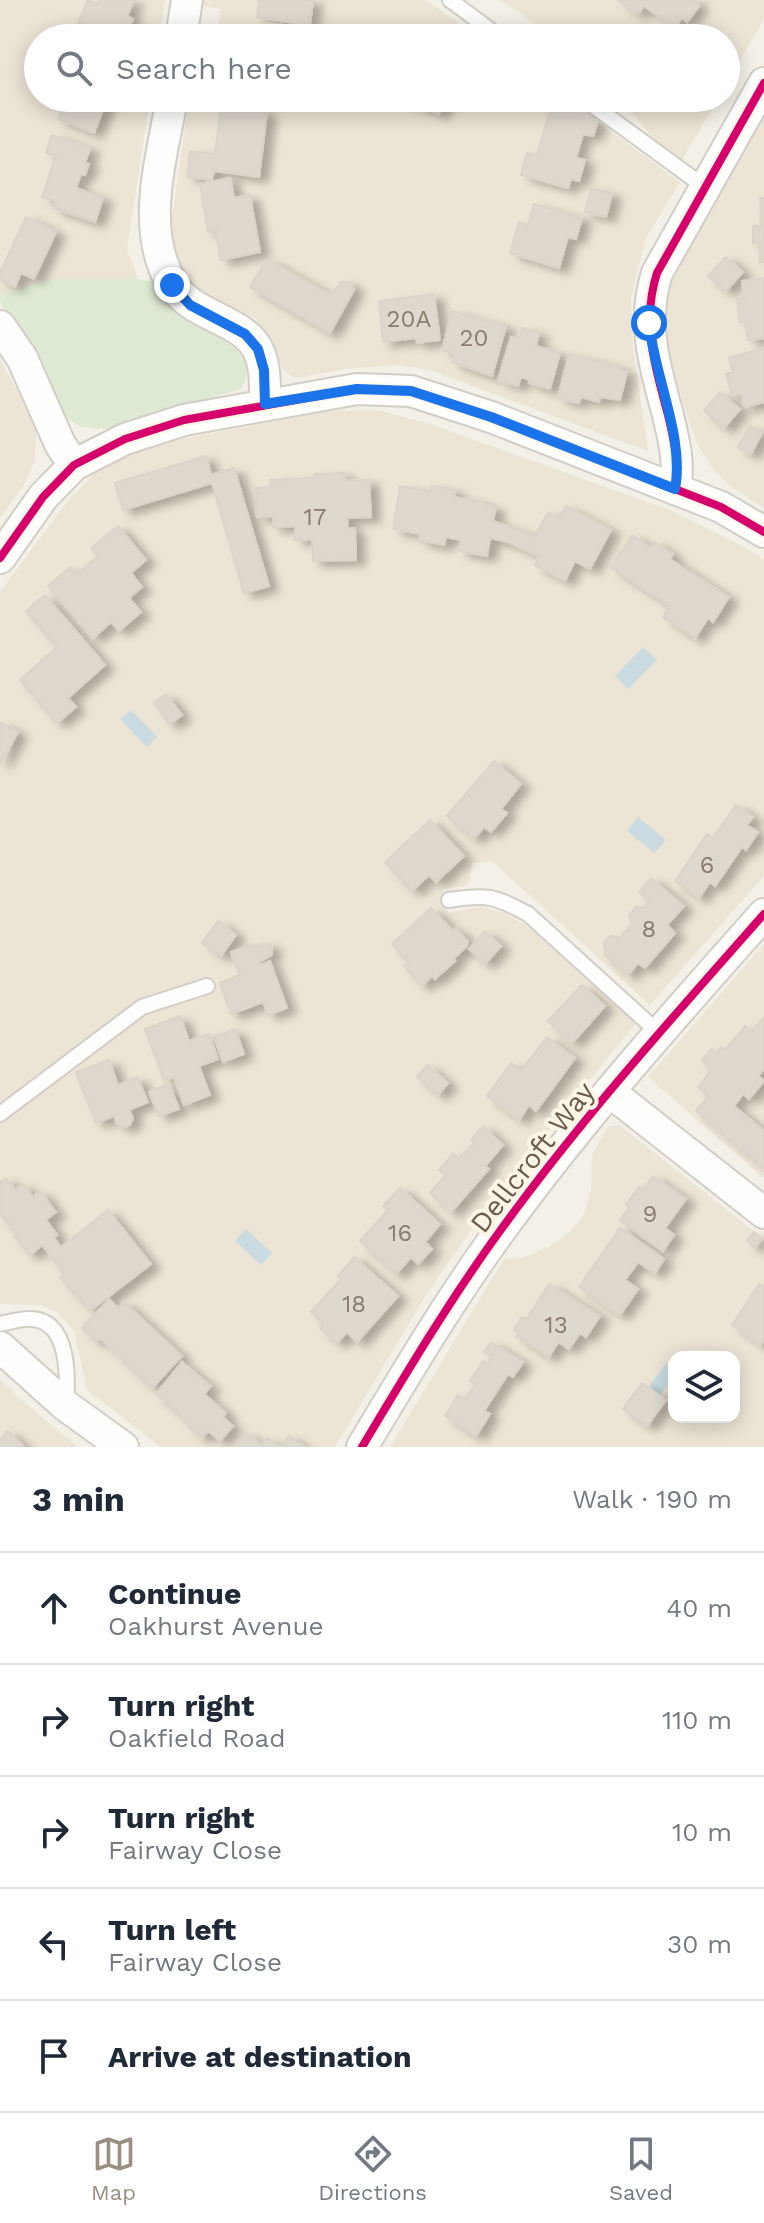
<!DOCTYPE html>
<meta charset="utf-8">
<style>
body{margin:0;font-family:"Work Sans",sans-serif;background:#f2f2f3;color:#1f2937}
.controls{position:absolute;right:24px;bottom:24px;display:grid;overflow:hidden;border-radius:16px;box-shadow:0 4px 20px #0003}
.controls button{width:72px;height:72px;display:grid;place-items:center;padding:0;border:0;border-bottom:2px solid #e0e1e3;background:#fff;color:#1f2937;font:40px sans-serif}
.stop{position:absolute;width:24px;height:24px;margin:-18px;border:6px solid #1a73e8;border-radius:50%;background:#fff}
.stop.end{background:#1a73e8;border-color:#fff;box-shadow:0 2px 8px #0008}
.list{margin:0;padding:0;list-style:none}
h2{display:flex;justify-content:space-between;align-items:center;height:104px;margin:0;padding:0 32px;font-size:34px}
h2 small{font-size:26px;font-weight:400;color:#747a83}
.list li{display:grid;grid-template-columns:52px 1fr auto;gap:24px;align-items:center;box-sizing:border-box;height:112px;padding:0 32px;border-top:2px solid #e0e1e3}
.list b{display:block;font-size:30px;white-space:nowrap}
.list p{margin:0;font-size:26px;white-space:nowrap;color:#747a83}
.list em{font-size:26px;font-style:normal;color:#747a83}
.icon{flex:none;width:44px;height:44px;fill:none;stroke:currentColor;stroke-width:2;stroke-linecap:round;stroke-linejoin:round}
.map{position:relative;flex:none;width:764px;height:1447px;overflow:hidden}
.search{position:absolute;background:#fff;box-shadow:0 4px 20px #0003;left:24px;right:24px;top:24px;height:88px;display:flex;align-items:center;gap:20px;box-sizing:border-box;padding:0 28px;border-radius:44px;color:#747a83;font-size:30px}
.sheet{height:664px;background:#fff}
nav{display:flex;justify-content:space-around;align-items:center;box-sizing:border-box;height:112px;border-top:2px solid #e0e1e3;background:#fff;font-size:22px;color:#747a83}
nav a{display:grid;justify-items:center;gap:4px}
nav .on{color:#9b8f82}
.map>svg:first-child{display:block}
.residential{fill:#ece4d5;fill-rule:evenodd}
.green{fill:#dee9d3}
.water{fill:#cadce1}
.building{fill:#ded8ce;stroke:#dbd4ca;stroke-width:2;filter:url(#shadow)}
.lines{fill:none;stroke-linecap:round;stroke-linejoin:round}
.lane-casing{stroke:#d2cdc6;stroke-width:18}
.street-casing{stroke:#d2cdc6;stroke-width:34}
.lane{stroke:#fdfdfb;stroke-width:14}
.street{stroke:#fdfdfb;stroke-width:30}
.cycleway-casing{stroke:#fcf6e7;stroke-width:13}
.cycleway{stroke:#d6006c;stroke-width:8}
.route{stroke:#1a73e8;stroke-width:10}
.labels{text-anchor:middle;stroke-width:8;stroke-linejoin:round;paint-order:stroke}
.number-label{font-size:24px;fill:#8a7c6e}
.street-label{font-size:28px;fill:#6c5b4c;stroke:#fcf6e7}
</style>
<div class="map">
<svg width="764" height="1447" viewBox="0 0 764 1447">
<defs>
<filter id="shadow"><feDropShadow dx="9" dy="5" stdDeviation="4" flood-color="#0004"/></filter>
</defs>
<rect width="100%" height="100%" fill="#f3f0e7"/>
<!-- residential -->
<g class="residential">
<polygon points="0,0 165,0 159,38 38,38 38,98 150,98 127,249 138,279 51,279 0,295"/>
<polygon points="204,0 426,0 480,38 216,38 221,9 203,6"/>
<polygon points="500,0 764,0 764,19 726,85 726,38 550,38 521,13"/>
<polygon points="189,98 565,98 680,182 645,240 631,298 633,347 648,451 429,370 398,365 344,369 296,378 288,374 279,364 255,318 214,301 195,286 180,265 174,243 172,218"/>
<polygon points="619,98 718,98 682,160 664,150"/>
<polygon points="764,116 764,508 733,488 715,472 695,440 672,365 664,323 673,272"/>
<polygon points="0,360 24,403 36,432 35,460 24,485 0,518"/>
<polygon points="378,410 433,425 672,511 746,548 764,560 764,876 650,1005 492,861 472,863 470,881 465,886 443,889 448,913 481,907 505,913 528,927 636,1023 489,1204 424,1298 335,1447 161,1447 87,1390 74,1331 57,1312 41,1305 0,1304 0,592 64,506 100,468 140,447 330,411"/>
<polygon points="764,944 764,1178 648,1077"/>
<path d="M619,1125L764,1239V1447H390L504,1259L522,1258L549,1247L570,1232L584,1214L591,1190L592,1155L608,1126ZM674,1357H734V1417H674Z"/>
<polygon points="0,1379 19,1398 78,1447 0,1447"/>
</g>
<!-- green -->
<path class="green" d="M51,279H138L155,282L186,316L241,352C250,366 248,375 241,389L105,429L83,427L67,419L0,302V295Z"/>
<!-- water -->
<g class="water">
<polygon points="643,647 657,660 628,689 615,676"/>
<polygon points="131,710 157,737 147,747 120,719"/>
<polygon points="638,817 666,840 654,853 627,831"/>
<polygon points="246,1229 272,1253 261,1265 235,1241"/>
<polygon points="666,1363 674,1368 674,1376 659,1396 648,1388"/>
</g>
<!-- building -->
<g class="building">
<polygon points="88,0 98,4 100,0 134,0 127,16 133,19 124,38 84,38 88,30 77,25"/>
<polygon points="259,0 313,0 310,25 257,18"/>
<polygon points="618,0 696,0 695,2 699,6 687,22 682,18 675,28 644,6 638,14"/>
<polygon points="265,23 300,27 299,38 263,38"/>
<polygon points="66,98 95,98 106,102 94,133 58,119"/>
<polygon points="401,98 446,98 439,114"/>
<polygon points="552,103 591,114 589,118 598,121 593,136 583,134 576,158 585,160 579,181 571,179 568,188 521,175 527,153 537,155"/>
<polygon points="221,106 267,112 259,177 214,171 212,180 187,177 190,151 215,154"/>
<polygon points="52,135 90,148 85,163 89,164 85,175 81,174 76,188 103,198 95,222 54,208 56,201 42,197 56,156 46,153"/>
<polygon points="230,178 234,198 250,195 260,252 221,260 216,230 208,232 200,184"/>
<polygon points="591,188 612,194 606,217 585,212"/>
<polygon points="760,198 764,198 764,262 760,262 760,243 753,243 753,226 761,226"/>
<polygon points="534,204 582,218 576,239 568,237 559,268 510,253 519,222 528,225"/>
<polygon points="26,217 56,232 34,279 21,273 15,287 0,280 0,273"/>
<polygon points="726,257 743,272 726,291 708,276"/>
<polygon points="267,259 331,295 341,282 349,282 352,286 354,290 330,333 250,287"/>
<polygon points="764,278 764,338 748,340 746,321 740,322 737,299 744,299 742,281"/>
<polygon points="434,294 440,340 417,343 416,338 383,342 379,301"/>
<polygon points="452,311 506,326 492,376 452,362 454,353 442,350"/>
<polygon points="522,328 539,333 536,346 560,353 550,389 529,383 530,380 521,377 518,386 498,380 511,337 519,339"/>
<polygon points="764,348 764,402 745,407 741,393 732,395 726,374 733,372 729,358"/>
<polygon points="569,354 620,367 620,370 627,372 620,400 600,397 599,402 581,397 579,403 558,398"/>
<polygon points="720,392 740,409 724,428 704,411"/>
<polygon points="750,426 762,433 751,454 738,447"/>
<polygon points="206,456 211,475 234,468 269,586 244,593 212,483 123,510 115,483"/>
<polygon points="344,473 345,481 369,480 371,517 347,518 348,528 355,528 356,560 313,561 312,539 295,540 295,526 273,527 273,516 257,517 256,488 270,487 270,480 314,478 314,474"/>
<polygon points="400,486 431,492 432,486 456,490 454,497 484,502 484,505 496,507 493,521 535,536 548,512 559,518 566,506 611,530 590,569 575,561 565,581 535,565 539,556 508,542 490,538 487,556 459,551 461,540 446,537 444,545 419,540 420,534 393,529"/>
<polygon points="118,526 146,560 131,573 142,587 129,598 141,612 119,631 111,622 93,638 48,586 70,567 77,574 98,556 91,548"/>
<polygon points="632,535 651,548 655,542 673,554 670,559 729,597 713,622 708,618 695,638 663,617 670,606 611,568"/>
<polygon points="45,595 105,665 68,698 76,707 57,723 20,680 57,647 26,611"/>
<polygon points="166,694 182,715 170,724 154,703"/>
<polygon points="0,722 18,732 0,765"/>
<polygon points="494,761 521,784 501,809 507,813 491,832 484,827 474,839 447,816"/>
<polygon points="736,805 753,817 747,825 758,832 746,850 742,847 715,886 710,882 699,898 675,881 707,834 713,838"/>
<polygon points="430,820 464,856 436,882 429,875 412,891 385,862"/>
<polygon points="651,878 684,906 667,925 675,933 645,968 638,963 628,975 605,955 604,942 610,936 620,937 632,924 629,915 636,907 643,908 650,901 639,892"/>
<polygon points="431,908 453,931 456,928 468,942 467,946 453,959 455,961 435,979 432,976 422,986 404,966 409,962 392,944"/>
<polygon points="218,921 236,935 221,956 202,943"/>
<polygon points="485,931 501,946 485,964 469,949"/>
<polygon points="267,943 271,945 272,955 259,962 260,965 270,961 287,1008 268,1015 263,1002 231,1014 220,983 240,975 231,952 253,944 254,947"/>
<polygon points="582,985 605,1006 572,1043 548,1021"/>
<polygon points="180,1016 189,1041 209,1034 218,1059 199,1066 210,1095 184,1105 174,1077 164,1080 145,1029"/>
<polygon points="764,1017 764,1069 758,1076 764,1081 749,1099 743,1094 734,1106 764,1131 764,1168 696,1111 709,1096 698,1087 711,1071 702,1060 711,1049 716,1053 722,1047 725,1050 745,1026 752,1031"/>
<polygon points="235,1029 244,1054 223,1062 214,1037"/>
<polygon points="547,1037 575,1058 536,1111 529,1105 519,1120 487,1096 511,1063 521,1071"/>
<polygon points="109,1060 118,1085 137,1077 148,1102 129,1110 133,1118 130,1125 125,1127 117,1124 114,1116 96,1123 76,1072"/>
<polygon points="427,1065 448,1083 438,1095 417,1077"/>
<polygon points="169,1084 179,1109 159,1116 149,1092"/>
<polygon points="483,1126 503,1145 485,1166 489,1169 451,1212 430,1193 446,1175 439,1170 453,1154 459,1159 474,1143 471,1140"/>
<polygon points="653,1176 686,1199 665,1228 674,1235 663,1251 620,1220 629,1208 626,1205 639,1187 643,1190"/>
<polygon points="6,1178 15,1190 23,1184 33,1197 40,1191 56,1212 46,1220 57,1235 54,1238 61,1247 108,1210 151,1264 90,1311 60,1277 64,1273 42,1245 30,1255 14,1236 17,1233 0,1214 0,1183"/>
<polygon points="400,1188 440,1224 425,1242 432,1249 418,1264 411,1257 396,1274 360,1241 388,1210 383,1206"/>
<polygon points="620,1228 664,1259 655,1273 638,1262 625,1280 638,1289 620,1315 579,1287"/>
<polygon points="754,1232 762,1239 754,1248 747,1240"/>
<polygon points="354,1257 398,1296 357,1342 347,1332 337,1343 320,1328 324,1324 311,1312 341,1279 338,1276"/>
<polygon points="549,1284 600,1316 586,1337 580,1333 569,1349 558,1342 549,1357 516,1336 519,1333 514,1330 522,1317 526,1320"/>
<polygon points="759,1284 764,1287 764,1340 760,1345 732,1325"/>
<polygon points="109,1299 118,1308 124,1302 182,1356 152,1388 100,1338 96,1341 82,1328"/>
<polygon points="491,1342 523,1362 513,1377 508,1374 484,1411 490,1414 476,1436 445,1416 458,1395 465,1400 475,1384 470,1381 483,1361 487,1364 492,1357 484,1352"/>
<polygon points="182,1362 211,1386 204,1394 226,1413 223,1417 233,1426 220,1441 208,1431 202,1438 188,1426 191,1424 156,1394"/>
<polygon points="642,1383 666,1400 647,1426 623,1409"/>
<polygon points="8,1431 23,1445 21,1447 0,1447 0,1440"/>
<polygon points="246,1433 262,1445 267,1438 280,1447 236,1447"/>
<polygon points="289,1436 305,1447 281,1447"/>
</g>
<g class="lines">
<!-- lane casing -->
<g class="lane-casing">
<g id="lane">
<polyline points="450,0 501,38"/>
<polyline points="583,98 706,188"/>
<path d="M449,900C487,894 495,896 528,914L659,1033"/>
<polyline points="0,1114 142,1007 207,986"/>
<path d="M0,1324C10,1322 22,1318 32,1319C70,1321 68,1379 66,1405"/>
</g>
</g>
<!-- street casing -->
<g class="street-casing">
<g id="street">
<polyline points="181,38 187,0"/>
<path d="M172,98C162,158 139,228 172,284C192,317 243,319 258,350C266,366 265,387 265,404"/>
<polyline points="0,326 22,358 60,444 74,465"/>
<path d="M675,489C680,463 674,441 668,415C655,367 641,323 657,273L764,83"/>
<polyline points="0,558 43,497 74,465 125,439 184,420 357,389 411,391 491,417 721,507 764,532"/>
<polyline points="610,1092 764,1213"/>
<polyline points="0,1347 66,1406 123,1447"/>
<path d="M362,1447C404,1377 445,1308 492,1242C575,1126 670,1020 764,914"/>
</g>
</g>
<!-- lane -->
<use href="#lane" class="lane"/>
<!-- street -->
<use href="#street" class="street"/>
<!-- cycleway casing -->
<g class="cycleway-casing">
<g id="cycleway">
<path d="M675,489C680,463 674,441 668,415C655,367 641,323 657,273L764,83"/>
<polyline points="0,558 43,497 74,465 125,439 184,420 357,389 411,391 491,417 721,507 764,532"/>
<path d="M362,1447C404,1377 445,1308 492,1242C575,1126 670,1020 764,914"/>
</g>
</g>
<!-- cycleway -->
<use href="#cycleway" class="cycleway"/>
</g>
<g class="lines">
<!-- route -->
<path class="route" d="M172,285L190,305L245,334L258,349L264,370L265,404L357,389L411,391L491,417L675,489C685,439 654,375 649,323"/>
</g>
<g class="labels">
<!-- number labels -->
<g class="number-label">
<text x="409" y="327">20A</text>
<text x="474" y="346">20</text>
<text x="315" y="525">17</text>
<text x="707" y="873">6</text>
<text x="649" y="937">8</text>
<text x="650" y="1222">9</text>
<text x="400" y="1241">16</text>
<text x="354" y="1312">18</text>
<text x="556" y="1333">13</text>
</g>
<!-- street labels -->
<g class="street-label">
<text transform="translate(532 1157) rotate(-52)" y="10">Dellcroft Way</text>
</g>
</g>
</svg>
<div class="controls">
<button><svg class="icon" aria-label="layers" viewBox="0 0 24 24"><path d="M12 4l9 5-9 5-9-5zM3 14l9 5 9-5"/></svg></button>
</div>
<div class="stop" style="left:649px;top:323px"></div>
<div class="stop end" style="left:172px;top:285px"></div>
<div class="search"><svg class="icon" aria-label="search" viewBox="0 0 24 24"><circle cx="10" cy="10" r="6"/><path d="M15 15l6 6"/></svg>Search here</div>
</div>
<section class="sheet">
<h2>3 min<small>Walk · 190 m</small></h2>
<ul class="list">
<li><svg class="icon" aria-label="ahead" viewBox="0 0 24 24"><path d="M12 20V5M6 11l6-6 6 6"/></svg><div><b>Continue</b><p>Oakhurst Avenue</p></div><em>40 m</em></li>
<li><svg class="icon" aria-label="right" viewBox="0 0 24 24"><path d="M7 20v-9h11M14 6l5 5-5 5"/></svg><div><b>Turn right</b><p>Oakfield Road</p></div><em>110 m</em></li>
<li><svg class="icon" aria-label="right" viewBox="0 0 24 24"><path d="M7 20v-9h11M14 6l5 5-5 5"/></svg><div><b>Turn right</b><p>Fairway Close</p></div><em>10 m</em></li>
<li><svg class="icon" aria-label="left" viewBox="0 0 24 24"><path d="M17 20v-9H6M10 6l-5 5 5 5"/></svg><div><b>Turn left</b><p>Fairway Close</p></div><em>30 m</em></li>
<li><svg class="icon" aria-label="arrive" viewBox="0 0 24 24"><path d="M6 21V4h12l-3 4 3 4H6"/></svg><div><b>Arrive at destination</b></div></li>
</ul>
</section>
<nav>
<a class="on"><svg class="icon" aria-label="map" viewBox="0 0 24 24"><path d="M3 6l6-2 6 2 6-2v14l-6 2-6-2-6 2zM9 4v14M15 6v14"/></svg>Map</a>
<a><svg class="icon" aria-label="directions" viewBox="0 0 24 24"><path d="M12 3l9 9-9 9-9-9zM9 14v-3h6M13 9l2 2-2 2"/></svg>Directions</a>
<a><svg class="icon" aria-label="saved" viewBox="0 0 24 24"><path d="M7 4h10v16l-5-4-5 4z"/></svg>Saved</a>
</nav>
